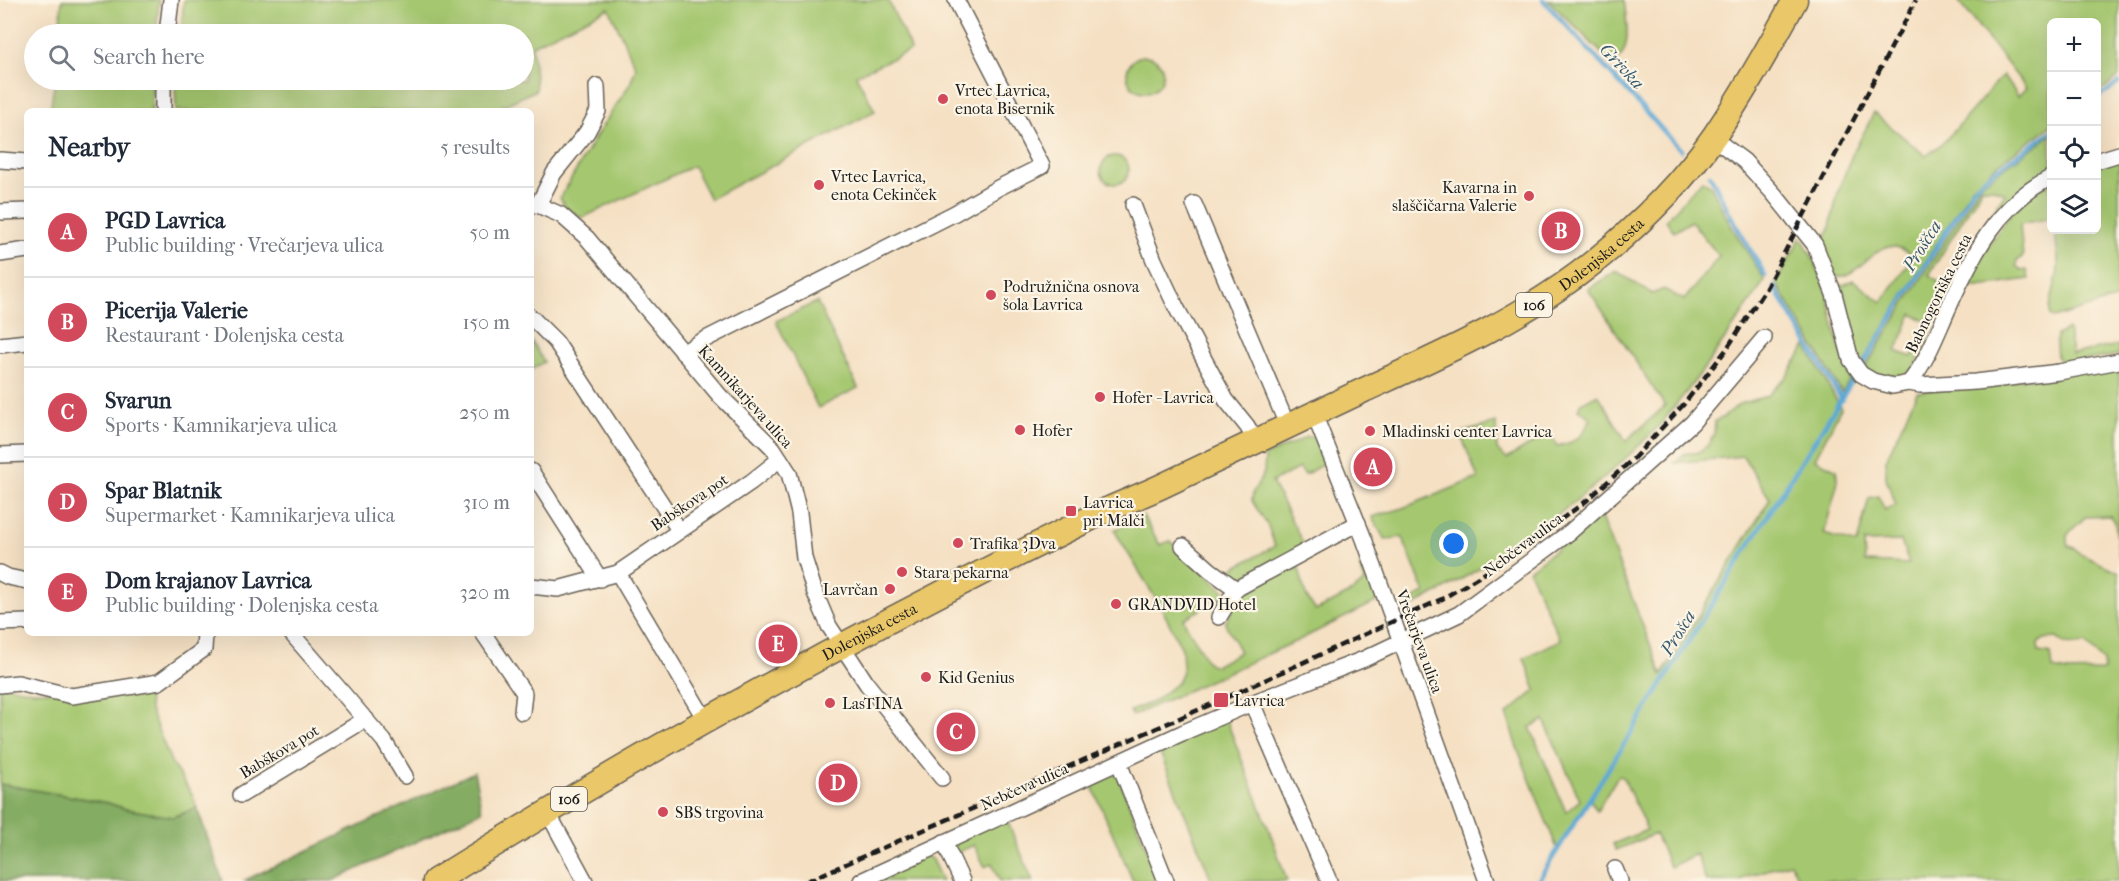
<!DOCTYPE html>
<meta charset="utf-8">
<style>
body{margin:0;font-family:"IM FELL French Canon",serif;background:#f6f6f7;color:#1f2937}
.controls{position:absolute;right:18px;top:18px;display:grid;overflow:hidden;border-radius:9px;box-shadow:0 6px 24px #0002}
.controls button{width:54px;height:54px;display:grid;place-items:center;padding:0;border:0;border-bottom:2px solid #e0e1e3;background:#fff;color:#1f2937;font:30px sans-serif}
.you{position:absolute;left:1454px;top:544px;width:21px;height:21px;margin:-15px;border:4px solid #fff;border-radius:50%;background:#1a73e8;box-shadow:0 0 0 9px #1a73e833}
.badge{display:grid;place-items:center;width:39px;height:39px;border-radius:50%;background:#d1495b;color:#fff;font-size:20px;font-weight:700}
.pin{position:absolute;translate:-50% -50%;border:3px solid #fff;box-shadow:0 2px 6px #0006}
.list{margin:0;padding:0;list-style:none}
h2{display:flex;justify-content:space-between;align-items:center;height:78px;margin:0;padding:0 24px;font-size:26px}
h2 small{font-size:20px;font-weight:400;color:#747a83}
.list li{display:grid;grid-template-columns:39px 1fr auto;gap:18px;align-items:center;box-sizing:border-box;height:90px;padding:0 24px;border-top:2px solid #e0e1e3}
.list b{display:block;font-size:22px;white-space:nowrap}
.list p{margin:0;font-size:20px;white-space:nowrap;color:#747a83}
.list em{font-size:20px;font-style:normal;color:#747a83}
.icon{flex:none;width:33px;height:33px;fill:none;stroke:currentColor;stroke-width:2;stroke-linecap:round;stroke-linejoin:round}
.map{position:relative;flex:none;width:2119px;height:881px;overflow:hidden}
.search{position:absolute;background:#fff;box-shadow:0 6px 24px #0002;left:24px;top:24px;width:510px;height:66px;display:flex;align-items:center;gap:15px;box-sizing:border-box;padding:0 21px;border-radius:33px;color:#747a83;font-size:22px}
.panel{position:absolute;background:#fff;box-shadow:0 6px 24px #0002;left:24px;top:108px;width:510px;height:528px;border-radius:9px}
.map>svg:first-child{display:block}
.green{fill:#a5c76f;stroke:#607246;stroke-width:1.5;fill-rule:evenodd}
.forest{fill:#84ac62;stroke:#50643f;stroke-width:1.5}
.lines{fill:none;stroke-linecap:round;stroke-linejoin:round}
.stream{stroke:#5ca8d5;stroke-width:4.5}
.street-casing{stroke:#686156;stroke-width:18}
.primary-casing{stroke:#686156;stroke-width:27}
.street{stroke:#fff;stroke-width:15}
.primary{stroke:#eac769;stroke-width:24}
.rail{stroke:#1c1c1c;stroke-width:4.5;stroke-dasharray:9 4.5;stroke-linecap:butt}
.poi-dot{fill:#d1495b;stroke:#fcf5e5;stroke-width:2}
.labels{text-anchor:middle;stroke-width:4.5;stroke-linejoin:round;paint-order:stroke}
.shield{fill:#fcf5e5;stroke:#5f5d58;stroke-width:1.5}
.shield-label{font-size:15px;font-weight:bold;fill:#1c1c1c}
.poi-label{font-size:16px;fill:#1c1c1c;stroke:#fcf5e5;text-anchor:start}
.street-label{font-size:16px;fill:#1c1c1c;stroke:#fcf5e5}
.water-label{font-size:18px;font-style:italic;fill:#395b6f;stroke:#fcf5e5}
</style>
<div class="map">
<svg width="2119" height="881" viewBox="0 0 2119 881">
<rect width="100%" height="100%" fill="#fcf5e5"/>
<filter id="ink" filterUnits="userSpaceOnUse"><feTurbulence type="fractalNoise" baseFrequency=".0167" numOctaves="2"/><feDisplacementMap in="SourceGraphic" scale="12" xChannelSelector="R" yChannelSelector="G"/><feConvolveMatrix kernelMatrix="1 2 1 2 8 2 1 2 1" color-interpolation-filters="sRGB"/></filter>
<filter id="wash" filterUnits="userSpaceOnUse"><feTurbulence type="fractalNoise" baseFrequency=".008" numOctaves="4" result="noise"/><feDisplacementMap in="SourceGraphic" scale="24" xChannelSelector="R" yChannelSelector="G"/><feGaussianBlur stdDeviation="1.35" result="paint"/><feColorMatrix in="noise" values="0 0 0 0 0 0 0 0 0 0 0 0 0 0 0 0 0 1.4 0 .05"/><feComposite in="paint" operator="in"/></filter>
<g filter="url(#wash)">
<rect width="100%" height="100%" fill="#f5e0c3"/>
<!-- green -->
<g class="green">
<polygon points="62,0 159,0 156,34 59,34"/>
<polygon points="184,0 888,0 911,50 856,75 875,111 710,199 693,166 582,218 566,208 560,198 596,136 630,84 636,68 609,8 532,45 536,90 492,111 176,111 175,80 524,80 524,34 181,34"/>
<path d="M1548,0H1624C1626,20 1634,52 1613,64Z"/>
<path d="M1958,0H2119V77L2097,93L2096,22H2052L2051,126L1998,164L1972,187L1860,366L1838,285H1844L1853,280L1882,302L1914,256C1874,226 1868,278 1834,277L1821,247L1829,231L1838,192L1852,155L1874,113L1926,156L1946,140L2003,75L2018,96L2026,88Z"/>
<circle cx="1145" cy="74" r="18"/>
<polygon points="55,80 152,80 152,111 50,111"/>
<path d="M2051,135V172L1982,230L2005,193L1992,188H1982L1929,275L1951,289L1914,369C1894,384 1885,381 1864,369L1978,188L1984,182ZM1912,314L1928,322L1912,357L1896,351Z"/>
<circle cx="1115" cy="170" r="14"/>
<path d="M2119,159V269H2117L2119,298L2054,318L2050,315C2049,297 2057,285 2058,268C2059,255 2056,242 2054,230H2096L2097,166Z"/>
<path d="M1702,180L1711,186L1730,224L1765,280C1739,319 1713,358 1684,395C1675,405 1667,417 1658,427C1587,499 1504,559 1413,606L1410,600L1425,593L1402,537L1385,540L1372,517L1400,509L1478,478L1460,433L1496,423L1497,450L1507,459L1549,433L1557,446C1578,442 1582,437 1591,418L1578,409L1581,403L1598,394L1626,441L1665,406L1588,289L1616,271L1652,294L1664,289L1684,300L1719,256L1691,221L1674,232L1666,220Z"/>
<polygon points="2051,182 2051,218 2020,224 2023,257 2017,260 2016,267 2022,271 2027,270 2029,279 1978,286 1970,287 1967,285 1970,273 2016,205"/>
<path d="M1801,237C1810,252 1818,267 1824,284C1835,314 1833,348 1854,373L1842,393L1776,283Z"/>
<polygon points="817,302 858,388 818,408 776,321"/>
<polygon points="2068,329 2072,354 2119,345 2119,355 2065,363 2057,358 2056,345 2057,335"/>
<polygon points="531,341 544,362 531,370"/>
<path d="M1806,346L1841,408L1815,459L1837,470V485L1824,534L1857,544L1869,498L1878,496L1885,510L1896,505L1886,479V460L1917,392L2119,367V557L2115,522L2111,516L2085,517C2079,524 2071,529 2067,536L2069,546L2075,548L2080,554L2119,572V881H1855L1854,879L1846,881H1800L1790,863L1748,876L1740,881H1706L1696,854L1670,867L1655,834L1616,850L1613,844L1647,830L1623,777L1620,776L1616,779L1597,811L1590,799L1558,851L1515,742L1507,714L1536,690L1524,658L1560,640L1529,570L1600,515L1662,675L1770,499L1743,456L1675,463L1686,453H1697L1708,445L1714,435L1715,421L1724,417L1739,404L1767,396L1786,377ZM1901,541L1909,564L1865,562L1864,542ZM2057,638C2066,646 2074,646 2085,643L2103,661L2104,671L2067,672L2053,669L2051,654L2039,652L2038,644L2044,639ZM1544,720L1580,800L1566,812L1530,727Z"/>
<polygon points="1307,437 1314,437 1326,462 1305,475 1299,468 1272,482 1303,543 1301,551 1242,583 1218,574 1232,569 1275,546 1268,526 1252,501 1253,492 1264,473 1265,456"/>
<path d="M1143,516L1160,545L1170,541L1224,591L1225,596C1215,601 1212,598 1201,603L1200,610L1183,619L1208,663L1215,666L1240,652L1225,623L1241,594L1272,576L1299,568L1306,596L1316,611L1352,592L1365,581L1359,566L1364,563L1378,601L1299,640L1132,716L1130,711L1153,702L1177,683L1183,668L1182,649L1162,609L1114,530Z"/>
<polygon points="0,685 32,691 142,691 148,698 150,710 172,764 193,796 197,808 173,817 126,809 108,803 0,784"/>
<polygon points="1226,719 1270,832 1287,881 1212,881 1159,750"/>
<polygon points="1116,770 1159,881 1133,881 1090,781"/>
<polygon points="1006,818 1033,881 1000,881 992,863 985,867 974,845 954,854 949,844"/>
<polygon points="924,856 931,858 942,881 872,881"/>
</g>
<!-- forest -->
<g class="forest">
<polygon points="474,772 482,811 332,881 243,881"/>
<polygon points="0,784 108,803 126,809 173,817 197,808 223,881 0,881"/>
</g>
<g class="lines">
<!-- stream -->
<g class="stream">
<polyline points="1543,0 1681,150"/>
<polyline points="2096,99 2119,83"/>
<polyline points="1710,175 1734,222 1765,275"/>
<polyline points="1774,287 1842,400"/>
<polyline points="1538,881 1973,189 1984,178 2052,131"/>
</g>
</g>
</g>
<g filter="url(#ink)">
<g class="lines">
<!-- street casing -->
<g class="street-casing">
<g id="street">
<polyline points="167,34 171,0"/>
<polyline points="163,80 163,111"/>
<polyline points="1713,138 1744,161 1774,194 1815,245 1834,294 1851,360 1861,374 1873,381 1893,386 1909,383 1920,385 1976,382 2059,372 2119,361"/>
<polyline points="0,160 27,162"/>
<polyline points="2096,161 2119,154"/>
<polyline points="1194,204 1288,427"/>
<polyline points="531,205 538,205 561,215 587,238 720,396 773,448 789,473 799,513 804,558 815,593 829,626 867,684 942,778"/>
<polyline points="538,205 554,173 587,132 598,111 597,86"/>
<polyline points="1133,205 1154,260 1176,307 1226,400 1247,426 1256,441"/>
<polyline points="0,212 27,211"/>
<polyline points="0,254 27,250"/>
<polyline points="531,317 556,342 679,530"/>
<polyline points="0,345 27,342"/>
<polyline points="683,353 698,343 955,213 998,188 1042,166 956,0"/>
<path d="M1909,383C1927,361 1936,336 1948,309C1971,257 1998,203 2052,177"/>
<polyline points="1314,414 1364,539 1487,881"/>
<polyline points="0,455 27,454"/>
<polyline points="531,471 600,579"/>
<polyline points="1183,546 1210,570 1236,589"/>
<polyline points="0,573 8,577 27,581"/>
<polyline points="618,573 706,721"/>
<polyline points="531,586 558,589 618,573 751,482 780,459"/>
<polyline points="1219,617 1236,589 1358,523"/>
<polyline points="0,623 27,622"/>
<polyline points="291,633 384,741 405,776"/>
<polyline points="483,633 524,693 522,712"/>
<polyline points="0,685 18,683 72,696 159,682 204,649 205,633"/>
<polyline points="1252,703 1329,881"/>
<polyline points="1119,763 1166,881"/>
<polyline points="241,795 366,719"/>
<polyline points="547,811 585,881"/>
<polyline points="944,842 962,881"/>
<polyline points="1615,869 1620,881"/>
<polyline points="861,881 1182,733 1252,703 1364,659 1459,614 1570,532 1692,423 1764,338"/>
</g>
</g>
<!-- primary casing -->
<g class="primary-casing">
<g id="primary">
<path id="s1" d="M435,881C653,745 878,622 1109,509C1127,501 1145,494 1162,486C1229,454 1297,422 1364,390C1445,353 1526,317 1595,261C1639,225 1682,183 1715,135C1744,92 1770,46 1795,0"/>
</g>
</g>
<!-- street -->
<use href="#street" class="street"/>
<!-- primary -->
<use href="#primary" class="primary"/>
<!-- rail -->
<polyline class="rail" points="807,881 1221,700 1442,599 1495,567 1585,502 1633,459 1684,404 1726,350 1766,288 1916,0"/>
</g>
</g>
<!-- markers -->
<g class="poi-dot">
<circle cx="943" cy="99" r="6"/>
<circle cx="819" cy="185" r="6"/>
<circle cx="1529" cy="196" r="6"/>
<circle cx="991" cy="295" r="6"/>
<circle cx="1100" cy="397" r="6"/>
<circle cx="1020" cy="430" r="6"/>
<circle cx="1370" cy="431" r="6"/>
<rect x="1065" y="505" width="12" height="12" rx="3"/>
<circle cx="958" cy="543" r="6"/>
<circle cx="902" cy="572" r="6"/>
<circle cx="890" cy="589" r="6"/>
<circle cx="1116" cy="604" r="6"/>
<circle cx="926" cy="677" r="6"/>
<rect x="1213" y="692" width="16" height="16" rx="3"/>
<circle cx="830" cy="703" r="6"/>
<circle cx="663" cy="812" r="6"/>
</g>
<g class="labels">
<!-- shield labels -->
<g class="shield">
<rect x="1516" y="293" width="36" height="24" rx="4.5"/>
<rect x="551" y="787" width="36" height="24" rx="4.5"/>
</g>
<g class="shield-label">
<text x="1534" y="310">106</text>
<text x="569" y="804">106</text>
</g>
<!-- poi labels -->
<g class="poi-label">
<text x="955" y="96">Vrtec Lavrica,<tspan x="955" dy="18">enota Bisernik</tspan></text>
<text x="831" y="182">Vrtec Lavrica,<tspan x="831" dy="18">enota Cekinček</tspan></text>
<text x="1517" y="193" text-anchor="end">Kavarna in<tspan x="1517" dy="18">slaščičarna Valerie</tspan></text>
<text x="1003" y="292">Podružnična osnova<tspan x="1003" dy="18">šola Lavrica</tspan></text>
<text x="1112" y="403">Hofer - Lavrica</text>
<text x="1032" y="436">Hofer</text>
<text x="1382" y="437">Mladinski center Lavrica</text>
<text x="1083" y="508">Lavrica<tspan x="1083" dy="18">pri Malči</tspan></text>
<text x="970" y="549">Trafika 3Dva</text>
<text x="914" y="578">Stara pekarna</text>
<text x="878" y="595" text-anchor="end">Lavrčan</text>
<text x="1128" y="610">GRANDVID Hotel</text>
<text x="938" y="683">Kid Genius</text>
<text x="1234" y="706">Lavrica</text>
<text x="842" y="709">LasTINA</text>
<text x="675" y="818">SBS trgovina</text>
</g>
<!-- street labels -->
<g class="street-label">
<text dy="6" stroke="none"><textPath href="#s1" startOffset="1326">Dolenjska cesta</textPath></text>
<text transform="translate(1938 293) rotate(-64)" y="6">Babnogoriška cesta</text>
<text transform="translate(746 396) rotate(48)" y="6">Kamnikarjeva ulica</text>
<text transform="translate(689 502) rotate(-34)" y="6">Babškova pot</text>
<text transform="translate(1523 544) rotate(-37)" y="6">Nebčeva ulica</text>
<text dy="6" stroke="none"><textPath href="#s1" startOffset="501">Dolenjska cesta</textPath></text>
<text transform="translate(1420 641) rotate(70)" y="6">Vrečarjeva ulica</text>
<text transform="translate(279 751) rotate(-31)" y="6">Babškova pot</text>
<text transform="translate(1024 786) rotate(-24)" y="6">Nebčeva ulica</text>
</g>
<!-- water labels -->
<g class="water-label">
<text transform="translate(1622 66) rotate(47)" y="6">Grivka</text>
<text transform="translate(1922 246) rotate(-58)" y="6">Proščca</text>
<text transform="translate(1678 633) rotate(-58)" y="6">Prošca</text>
</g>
</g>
</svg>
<div class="controls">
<button>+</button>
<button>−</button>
<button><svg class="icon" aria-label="locate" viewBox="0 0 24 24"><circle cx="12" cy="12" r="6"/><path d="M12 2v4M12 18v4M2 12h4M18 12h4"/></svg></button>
<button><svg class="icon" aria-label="layers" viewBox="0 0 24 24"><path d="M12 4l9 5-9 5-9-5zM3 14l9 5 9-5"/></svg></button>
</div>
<div class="you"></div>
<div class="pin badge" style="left:1373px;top:467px">A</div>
<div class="pin badge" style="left:1561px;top:231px">B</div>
<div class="pin badge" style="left:956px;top:732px">C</div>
<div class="pin badge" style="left:838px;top:783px">D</div>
<div class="pin badge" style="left:778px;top:644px">E</div>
<div class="search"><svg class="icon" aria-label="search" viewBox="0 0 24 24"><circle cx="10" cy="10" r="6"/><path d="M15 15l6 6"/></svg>Search here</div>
<section class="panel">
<h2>Nearby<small>5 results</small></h2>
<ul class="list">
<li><span class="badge">A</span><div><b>PGD Lavrica</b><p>Public building · Vrečarjeva ulica</p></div><em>50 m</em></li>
<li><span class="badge">B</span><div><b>Picerija Valerie</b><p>Restaurant · Dolenjska cesta</p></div><em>150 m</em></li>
<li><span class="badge">C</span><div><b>Svarun</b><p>Sports · Kamnikarjeva ulica</p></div><em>250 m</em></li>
<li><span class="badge">D</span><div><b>Spar Blatnik</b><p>Supermarket · Kamnikarjeva ulica</p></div><em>310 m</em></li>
<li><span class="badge">E</span><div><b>Dom krajanov Lavrica</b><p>Public building · Dolenjska cesta</p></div><em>320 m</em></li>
</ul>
</section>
</div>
